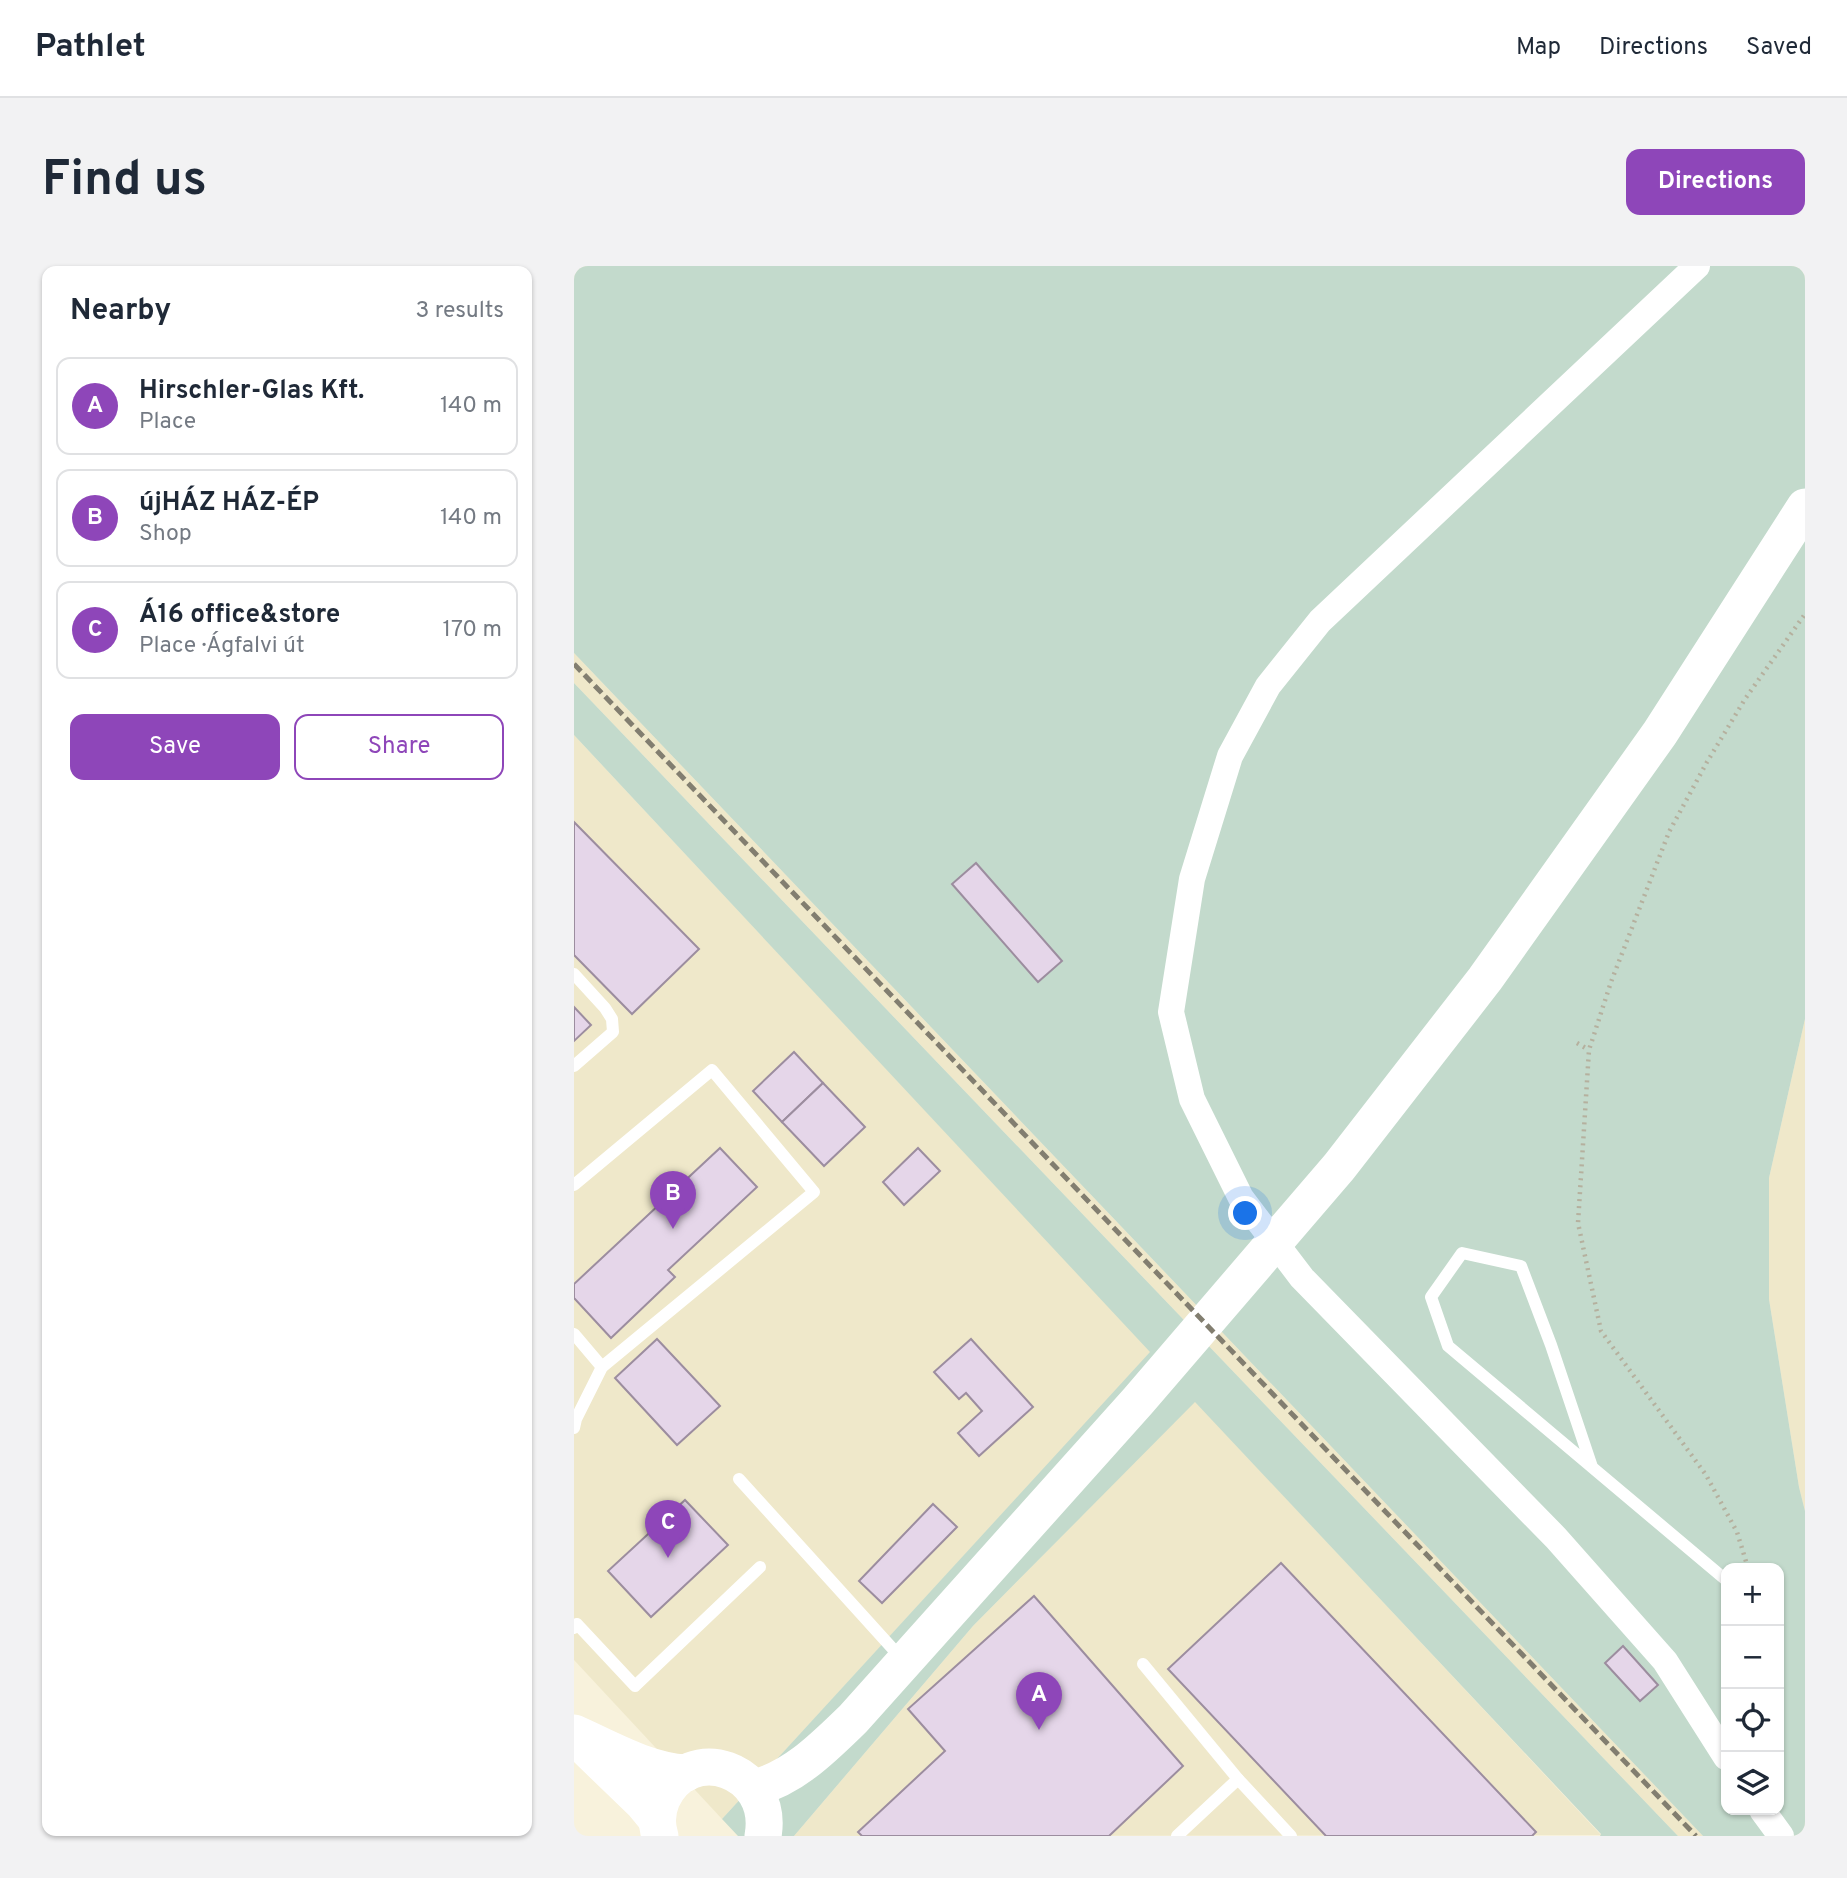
<!DOCTYPE html>
<meta charset="utf-8">
<style>
body{margin:0;font-family:Overpass,sans-serif;background:#f2f2f3;color:#1f2937}
.controls{position:absolute;right:21px;bottom:21px;display:grid;overflow:hidden;border-radius:14px;box-shadow:0 2px 5px #0004}
.controls button{width:63px;height:63px;display:grid;place-items:center;padding:0;border:0;border-bottom:2px solid #e0e1e3;background:#fff;color:#1f2937;font:35px sans-serif}
.you{position:absolute;left:672px;top:948px;width:24px;height:24px;margin:-18px;border:5px solid #fff;border-radius:50%;background:#1a73e8;box-shadow:0 0 0 10px #1a73e833}
.badge{display:grid;place-items:center;width:46px;height:46px;border-radius:50%;background:#8e46b9;color:#fff;font-size:23px;font-weight:700}
.pin{position:absolute;translate:-50% -58px;filter:drop-shadow(0 2px 4px #0008)}
.pin::after{content:'';position:absolute;top:37px;width:24px;height:21px;background:inherit;clip-path:polygon(0 0,100% 0,50% 100%)}
.list{margin:0;padding:0;list-style:none}
h2{display:flex;justify-content:space-between;align-items:center;height:91px;margin:0;padding:0 28px;font-size:30px}
h2 small{font-size:23px;font-weight:400;color:#747a83}
.list li{display:grid;grid-template-columns:46px 1fr auto;gap:21px;align-items:center;box-sizing:border-box;height:98px;margin:0 14px 14px;padding:0 14px;border:2px solid #e0e1e3;border-radius:14px}
.list b{display:block;font-size:26px;white-space:nowrap}
.list p{margin:0;font-size:23px;white-space:nowrap;color:#747a83}
.list em{font-size:23px;font-style:normal;color:#747a83}
.actions{display:flex;gap:14px;padding:21px 28px}
.actions a{flex:1;padding:16px 0;border:2px solid #8e46b9;border-radius:14px;text-align:center;font-size:24px;color:#8e46b9}
.actions .main{background:#8e46b9;color:#fff}
.icon{flex:none;width:38px;height:38px;fill:none;stroke:currentColor;stroke-width:2;stroke-linecap:round;stroke-linejoin:round}
.map{position:relative;flex:none;width:1231px;height:1570px;overflow:hidden;border-radius:14px}
header{display:flex;align-items:center;gap:42px;box-sizing:border-box;height:98px;padding:0 35px;background:#fff;border-bottom:2px solid #e0e1e3}
header strong{font-size:33px}
nav{display:flex;gap:38px;margin-inline-start:auto;font-size:24px}
.intro{display:flex;align-items:center;justify-content:space-between;box-sizing:border-box;height:168px;padding:0 42px}
h1{margin:0;font-size:49px}
.button{padding:18px 32px;border-radius:14px;background:#8e46b9;color:#fff;font-size:24px;font-weight:700}
main{display:flex;gap:42px;padding:0 42px}
aside{flex:1;background:#fff;border-radius:14px;box-shadow:0 2px 5px #0004}
.map>svg:first-child{display:block}
.built{fill:#efe8ca}
.green{fill:#c3dacc;fill-rule:evenodd}
.building{fill:#e5d6e9;stroke:#9c8d9f;stroke-width:2}
.lines{fill:none;stroke-linecap:round;stroke-linejoin:round}
.path{stroke:#b5b09e;stroke-width:4.5;stroke-dasharray:2 5;stroke-linecap:butt}
.lane{stroke:#fff;stroke-width:12}
.street{stroke:#fff;stroke-width:26}
.secondary{stroke:#fff;stroke-width:37}
.rail{stroke:#827e70;stroke-width:5;stroke-dasharray:10 5;stroke-linecap:butt}
</style>
<header>
<strong>Pathlet</strong>
<nav><a>Map</a><a>Directions</a><a>Saved</a></nav>
</header>
<div class="intro"><h1>Find us</h1><a class="button">Directions</a></div>
<main>
<aside>
<h2>Nearby<small>3 results</small></h2>
<ul class="list">
<li><span class="badge">A</span><div><b>Hirschler-Glas Kft.</b><p>Place</p></div><em>140 m</em></li>
<li><span class="badge">B</span><div><b>újHÁZ HÁZ-ÉP</b><p>Shop</p></div><em>140 m</em></li>
<li><span class="badge">C</span><div><b>Á16 office&amp;store</b><p>Place · Ágfalvi út</p></div><em>170 m</em></li>
</ul>
<div class="actions"><a class="main">Save</a><a>Share</a></div>
</aside>
<div class="map">
<svg width="1231" height="1570" viewBox="0 0 1231 1570">
<rect width="100%" height="100%" fill="#f8f2dc"/>
<!-- built -->
<g class="built">
<polygon points="0,387 1129,1570 1104,1570 0,417"/>
<polygon points="0,469 577,1086 148,1553 0,1394"/>
<polygon points="1231,753 1231,1245 1225,1221 1195,1033 1195,912"/>
<polygon points="621,1135 1027,1569 220,1570 399,1360"/>
</g>
<!-- green -->
<g class="green">
<path d="M0,0H1231V753L1195,912V1033L1225,1221L1231,1245V1570H1129L0,387ZM1152,1302H1205V1544H1152Z"/>
<polygon points="0,417 1104,1570 1026,1570 1027,1568 621,1136 399,1360 220,1570 164,1570 148,1553 576,1086 0,469"/>
</g>
<!-- building -->
<g class="building">
<polygon points="0,556 125,683 58,748 0,689"/>
<polygon points="402,597 488,695 464,716 378,618"/>
<polygon points="0,741 17,759 0,775"/>
<polygon points="220,786 249,817 208,856 179,825"/>
<polygon points="249,817 291,861 250,900 208,856"/>
<polygon points="146,882 183,921 94,1004 101,1011 37,1072 0,1032 0,1018"/>
<polygon points="344,882 366,905 330,939 309,916"/>
<polygon points="83,1073 146,1140 103,1179 41,1112"/>
<polygon points="397,1073 459,1141 405,1190 384,1167 408,1145 392,1127 385,1133 360,1106"/>
<polygon points="111,1234 154,1279 77,1351 34,1305"/>
<polygon points="359,1238 383,1261 308,1337 285,1315"/>
<polygon points="707,1297 962,1566 958,1570 752,1570 594,1403"/>
<polygon points="460,1330 609,1500 535,1570 288,1570 284,1566 371,1485 334,1443"/>
<polygon points="1049,1380 1084,1419 1066,1435 1031,1397"/>
</g>
<g class="lines">
<!-- path -->
<g class="path">
<polyline points="1003,777 1015,784"/>
<polyline points="1174,1302 1163,1266 1132,1209 1027,1065 1004,957 1015,784 1037,716 1095,566 1133,496 1171,433 1231,348"/>
</g>
<!-- lane -->
<g class="lane">
<polyline points="0,708 31,742 38,753 39,766 0,800"/>
<polyline points="0,919 138,804 240,926 28,1101 2,1153 0,1162"/>
<polyline points="0,1068 28,1101"/>
<polyline points="1018,1201 977,1079 947,1000 888,987 857,1031 874,1080 1152,1314"/>
<polyline points="165,1213 328,1393"/>
<polyline points="0,1362 3,1358 61,1420 186,1301"/>
<polyline points="569,1398 664,1513"/>
<polyline points="603,1570 664,1513 717,1570"/>
</g>
<!-- street -->
<g class="street">
<polyline points="1123,0 746,355 694,420 656,490 618,613 597,746 618,833 667,932 728,1012 982,1272 1091,1395 1152,1491"/>
<polyline points="1188,1544 1207,1570"/>
</g>
<!-- secondary -->
<g class="secondary">
<path d="M0,1467C36,1483 73,1505 112,1507"/>
<polyline points="11,1481 69,1537 83,1554"/>
<path d="M180,1522C220,1512 250,1481 279,1453L564,1135L765,901L911,713L1086,467L1231,241"/>
<path d="M86,1570C82,1558 83,1545 88,1533C115,1474 201,1503 189,1570"/>
</g>
<!-- rail -->
<polyline class="rail" points="0,398 1122,1570"/>
</g>
</svg>
<div class="controls">
<button>+</button>
<button>−</button>
<button><svg class="icon" aria-label="locate" viewBox="0 0 24 24"><circle cx="12" cy="12" r="6"/><path d="M12 2v4M12 18v4M2 12h4M18 12h4"/></svg></button>
<button><svg class="icon" aria-label="layers" viewBox="0 0 24 24"><path d="M12 4l9 5-9 5-9-5zM3 14l9 5 9-5"/></svg></button>
</div>
<div class="you"></div>
<div class="pin badge" style="left:465px;top:1464px">A</div>
<div class="pin badge" style="left:99px;top:963px">B</div>
<div class="pin badge" style="left:94px;top:1292px">C</div>
</div>
</main>
